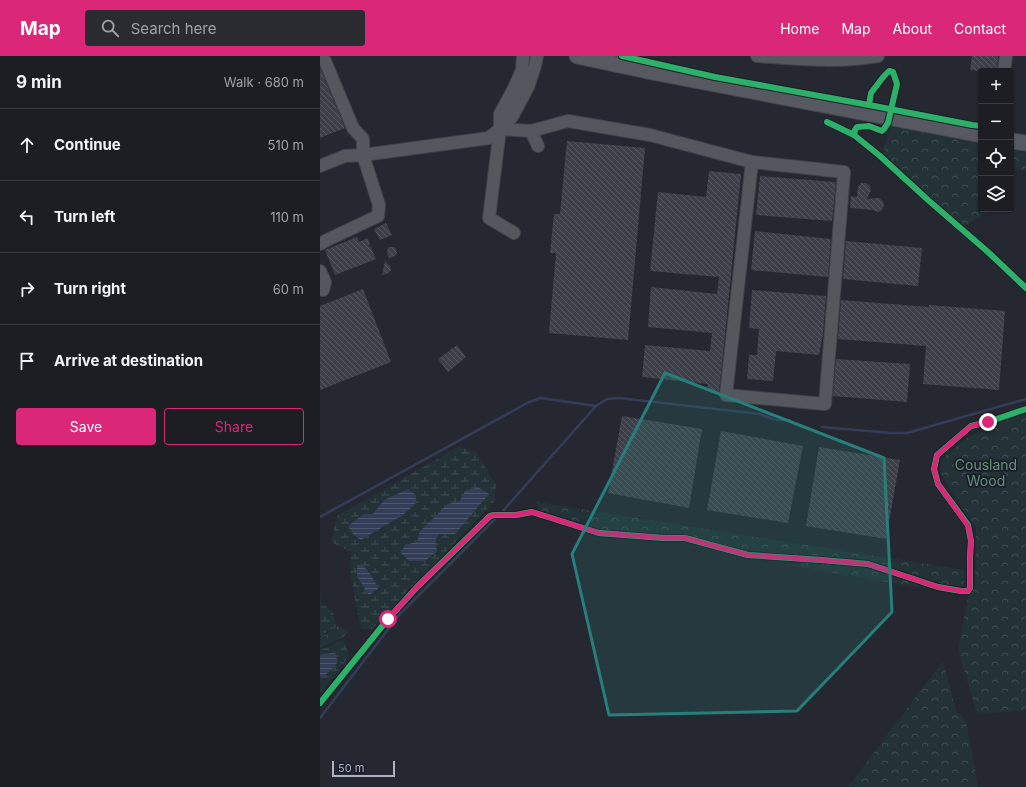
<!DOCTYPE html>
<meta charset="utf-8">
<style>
body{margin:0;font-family:Inter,sans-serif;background:#292b31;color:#f1f3f6}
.controls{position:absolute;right:12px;top:12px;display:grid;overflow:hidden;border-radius:4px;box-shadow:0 1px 3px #0004}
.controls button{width:36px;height:36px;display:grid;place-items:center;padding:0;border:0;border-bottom:1px solid #3a3c41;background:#1c1e24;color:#f1f3f6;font:20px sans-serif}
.scale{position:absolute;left:12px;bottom:10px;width:63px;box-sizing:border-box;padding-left:4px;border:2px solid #aeb3c3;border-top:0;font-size:11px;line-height:14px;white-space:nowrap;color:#aeb3c3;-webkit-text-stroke:3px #191e2a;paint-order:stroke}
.stop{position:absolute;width:12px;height:12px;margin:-9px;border:3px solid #db2777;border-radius:50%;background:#fff}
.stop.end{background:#db2777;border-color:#fff;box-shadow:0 1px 4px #0008}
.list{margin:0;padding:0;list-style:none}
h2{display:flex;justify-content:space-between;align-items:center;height:52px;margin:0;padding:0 16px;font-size:17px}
h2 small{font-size:13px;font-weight:400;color:#a0a2a6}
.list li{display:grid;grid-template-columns:26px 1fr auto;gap:12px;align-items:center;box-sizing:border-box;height:72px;padding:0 16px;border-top:1px solid #3a3c41}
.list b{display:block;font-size:15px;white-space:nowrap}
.list em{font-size:13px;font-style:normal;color:#a0a2a6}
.actions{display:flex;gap:8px;padding:12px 16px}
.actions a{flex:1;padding:9px 0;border:1px solid #db2777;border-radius:4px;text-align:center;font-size:14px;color:#db2777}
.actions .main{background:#db2777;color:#fff}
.icon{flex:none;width:22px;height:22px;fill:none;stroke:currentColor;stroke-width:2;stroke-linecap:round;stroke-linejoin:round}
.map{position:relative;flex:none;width:706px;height:731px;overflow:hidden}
header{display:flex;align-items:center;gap:24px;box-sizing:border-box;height:56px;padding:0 20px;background:#db2777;color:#fff}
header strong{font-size:19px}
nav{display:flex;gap:22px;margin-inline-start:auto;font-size:14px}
.search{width:280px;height:36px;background:#292b31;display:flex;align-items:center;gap:10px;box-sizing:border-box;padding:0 14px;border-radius:4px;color:#a0a2a6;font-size:15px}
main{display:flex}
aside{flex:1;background:#1c1e24}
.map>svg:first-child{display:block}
.forest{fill:url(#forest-crowns)}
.wetland{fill:url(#wetland-marsh)}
.water{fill:url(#water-rules)}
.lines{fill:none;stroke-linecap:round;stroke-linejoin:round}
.stream{stroke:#343d58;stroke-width:2.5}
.building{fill:url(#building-back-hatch)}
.minor-casing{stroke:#41434a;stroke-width:14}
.major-casing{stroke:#42454d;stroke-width:17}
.minor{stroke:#55575f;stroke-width:12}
.major{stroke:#575961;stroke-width:15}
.cycleway-casing{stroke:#191e2a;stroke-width:8}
.cycleway{stroke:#2db169;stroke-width:6}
.route{stroke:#db2777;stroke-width:5}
.marked{fill:#277f7b;fill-opacity:0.2;stroke:#277f7b;stroke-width:3;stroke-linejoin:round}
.labels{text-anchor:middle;stroke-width:3.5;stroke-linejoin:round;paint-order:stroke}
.park-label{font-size:14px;fill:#679277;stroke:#191e2a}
</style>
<header>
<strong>Map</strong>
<div class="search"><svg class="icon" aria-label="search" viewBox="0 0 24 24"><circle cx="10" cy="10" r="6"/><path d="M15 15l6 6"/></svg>Search here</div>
<nav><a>Home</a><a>Map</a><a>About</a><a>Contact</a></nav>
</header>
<main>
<aside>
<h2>9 min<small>Walk · 680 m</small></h2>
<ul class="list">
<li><svg class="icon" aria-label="ahead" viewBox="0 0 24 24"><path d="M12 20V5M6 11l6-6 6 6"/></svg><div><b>Continue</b></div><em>510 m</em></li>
<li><svg class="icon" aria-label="left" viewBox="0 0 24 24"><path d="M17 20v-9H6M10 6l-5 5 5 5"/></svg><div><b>Turn left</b></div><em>110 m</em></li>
<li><svg class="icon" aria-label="right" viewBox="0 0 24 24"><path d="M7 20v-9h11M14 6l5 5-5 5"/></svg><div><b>Turn right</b></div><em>60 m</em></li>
<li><svg class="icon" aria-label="arrive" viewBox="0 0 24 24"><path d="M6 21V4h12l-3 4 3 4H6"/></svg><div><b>Arrive at destination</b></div></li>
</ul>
<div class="actions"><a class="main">Save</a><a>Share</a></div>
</aside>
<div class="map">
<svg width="706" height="731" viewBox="0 0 706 731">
<defs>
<pattern id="forest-crowns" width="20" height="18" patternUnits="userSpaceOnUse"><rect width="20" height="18" fill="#233236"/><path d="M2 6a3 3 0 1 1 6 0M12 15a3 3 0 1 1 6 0" fill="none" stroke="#404d51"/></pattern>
<pattern id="wetland-marsh" width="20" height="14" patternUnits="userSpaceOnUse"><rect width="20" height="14" fill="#233236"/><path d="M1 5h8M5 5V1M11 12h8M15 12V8" fill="none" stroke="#404d51"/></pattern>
<pattern id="water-rules" width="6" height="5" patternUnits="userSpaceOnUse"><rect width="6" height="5" fill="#343d58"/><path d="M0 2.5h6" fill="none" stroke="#4f576e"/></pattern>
<pattern id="building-back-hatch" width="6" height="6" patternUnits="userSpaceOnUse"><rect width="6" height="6" fill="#3d4048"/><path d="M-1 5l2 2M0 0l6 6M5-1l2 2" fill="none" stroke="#565961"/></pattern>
</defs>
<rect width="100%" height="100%" fill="#252830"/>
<!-- forest -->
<g class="forest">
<polygon points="569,70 661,88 661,153 673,153 642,171 563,99"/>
<polygon points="691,94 706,97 706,115 695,112 691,125"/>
<polygon points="706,355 706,654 657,658 638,593 648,542 655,531 656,472 642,452 620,416 622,403 645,383 690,359"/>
<polygon points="217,446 644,514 644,530 638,531 622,529 548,507 501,502 428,497 365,480 307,477 273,472 218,454"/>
<polygon points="500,506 548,511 599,529 602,532 466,509"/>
<polygon points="18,570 30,575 22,582 0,592 0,582"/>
<polygon points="623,605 636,654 646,665 658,731 528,731"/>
</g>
<!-- wetland -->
<g class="wetland">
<polygon points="140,390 156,396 176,429 174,446 52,573 41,573 30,517 31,496 11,486 17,460"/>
<polygon points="0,536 1,547 13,556 16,571 0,580"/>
<polygon points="23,584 30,600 0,637 0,594"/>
</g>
<!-- water -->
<g class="water">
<polygon points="159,432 169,438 135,478 119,478 115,484 117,495 105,505 89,505 81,497 85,489 97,486 100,475 128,448 139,446 146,434"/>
<polygon points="88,433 96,439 96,447 83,459 41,484 33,478 28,470 44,458 53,458 64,444"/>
<polygon points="37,509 43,509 51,519 58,533 49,539 37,520"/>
<path d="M14,597L18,605C14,612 8,618 0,621V599L3,598Z"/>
</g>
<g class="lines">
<!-- stream -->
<g class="stream">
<polyline points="502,371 571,377 587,377 706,343"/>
<polyline points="0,461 209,346 221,342 276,350 287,343 299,342 440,358 455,364 470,364"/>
<polyline points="0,662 79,559 182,456 276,350"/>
</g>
</g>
<!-- building -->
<g class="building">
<polygon points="652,0 678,0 677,15 660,15 650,14"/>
<polygon points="0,12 25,72 0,82"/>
<polygon points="247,85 325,92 308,284 229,277 236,197 230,197 234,158 240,158"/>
<polygon points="389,115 421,118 407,259 399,336 387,335 388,328 322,321 325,289 390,295 392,277 328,271 331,231 397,238 399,221 330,215 338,136 386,141"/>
<polygon points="440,120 516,126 512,165 436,159"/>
<polygon points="541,127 546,127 550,130 551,134 547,143 559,142 563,145 564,150 562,154 558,156 553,154 530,152 531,140 537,141 538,131"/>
<polygon points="66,167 72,179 60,184 54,173"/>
<polygon points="435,175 511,183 508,221 431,214"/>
<polygon points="37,181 39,186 48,182 50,189 47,190 51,191 56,203 15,219 5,194"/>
<polygon points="526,185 602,192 598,230 523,223"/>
<polygon points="68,191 74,191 76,193 77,197 75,200 69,202 67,197"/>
<polygon points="65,205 70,210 71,214 69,217 62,219"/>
<polygon points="43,233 71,306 0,334 0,250"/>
<polygon points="432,234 506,240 503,278 499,299 456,295 453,325 427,323 429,299 437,299 439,273 429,272"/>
<polygon points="521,244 609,251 609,249 685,255 679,334 603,328 606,290 518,283"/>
<polygon points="137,289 146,301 128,316 118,303"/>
<polygon points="516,303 590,308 587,346 513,340"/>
<polygon points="302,360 382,373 369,452 288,437"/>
<polygon points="401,375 483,390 468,467 387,454"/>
<polygon points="499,391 580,404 566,483 486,470"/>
</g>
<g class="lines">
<!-- minor casing -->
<g class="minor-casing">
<g id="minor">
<polyline points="203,0 202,14 195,30 180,58 180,73 192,61 208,31 215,10 217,0"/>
<path d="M437,0C478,3 518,7 558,0"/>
<polyline points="684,15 686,0"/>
<polyline points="180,73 169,162 194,177"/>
<polyline points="211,75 218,90"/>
<polyline points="0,110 25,100 43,99 169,82 180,73 211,75 248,65 330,79 432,106 524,116 505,348 406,339 432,106"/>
<polyline points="0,188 7,184 58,160 59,149 43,99 43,83 33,72 5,5 1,0"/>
<polyline points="0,215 5,226 3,234"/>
</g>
</g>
<!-- major casing -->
<g class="major-casing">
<g id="major">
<polyline points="257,0 332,16 661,79"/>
<polyline points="691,85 706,87"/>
</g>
</g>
<!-- minor -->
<use href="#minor" class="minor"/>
<!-- major -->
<use href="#major" class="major"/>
<!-- cycleway casing -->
<g class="cycleway-casing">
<g id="cycleway">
<polyline points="302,0 395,21 549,49"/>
<polyline points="507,66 534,79 560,100 608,144 668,196 706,232"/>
<polyline points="534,79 535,74 537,71 549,70 562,75 564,73 568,67 577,28 573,16 569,15 564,20 551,37 549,49 652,69 661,70"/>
<polyline points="0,647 68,563 98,530 170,460 174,459 196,459 212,456 279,477 344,482 365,482 428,499 501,504 548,508 618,531 641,535 648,535 650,532 650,500 651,485 648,469 618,428 614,413 617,399 651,370 668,366 706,353"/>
</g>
</g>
<!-- cycleway -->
<use href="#cycleway" class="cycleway"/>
</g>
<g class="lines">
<!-- route -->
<polyline class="route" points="68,563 98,530 170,460 174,459 196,459 212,456 279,477 344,482 365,482 428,499 500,504 548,508 618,531 641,535 648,535 650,532 650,500 651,484 648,470 618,428 614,413 617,399 651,370 668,366"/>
</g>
<!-- marked area -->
<path class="marked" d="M345,317L564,402L572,556L477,655L289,659L252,498Z"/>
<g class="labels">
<!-- park labels -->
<g class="park-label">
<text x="666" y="414">Cousland<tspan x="666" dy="16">Wood</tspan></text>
</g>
</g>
</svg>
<div class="controls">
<button>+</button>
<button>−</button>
<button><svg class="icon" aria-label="locate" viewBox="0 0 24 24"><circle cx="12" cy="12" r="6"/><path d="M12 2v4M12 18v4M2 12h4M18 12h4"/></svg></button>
<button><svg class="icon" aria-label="layers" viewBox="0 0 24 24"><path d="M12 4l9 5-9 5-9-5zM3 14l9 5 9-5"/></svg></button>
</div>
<div class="scale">50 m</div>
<div class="stop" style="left:68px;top:563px"></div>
<div class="stop end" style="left:668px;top:366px"></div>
</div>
</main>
